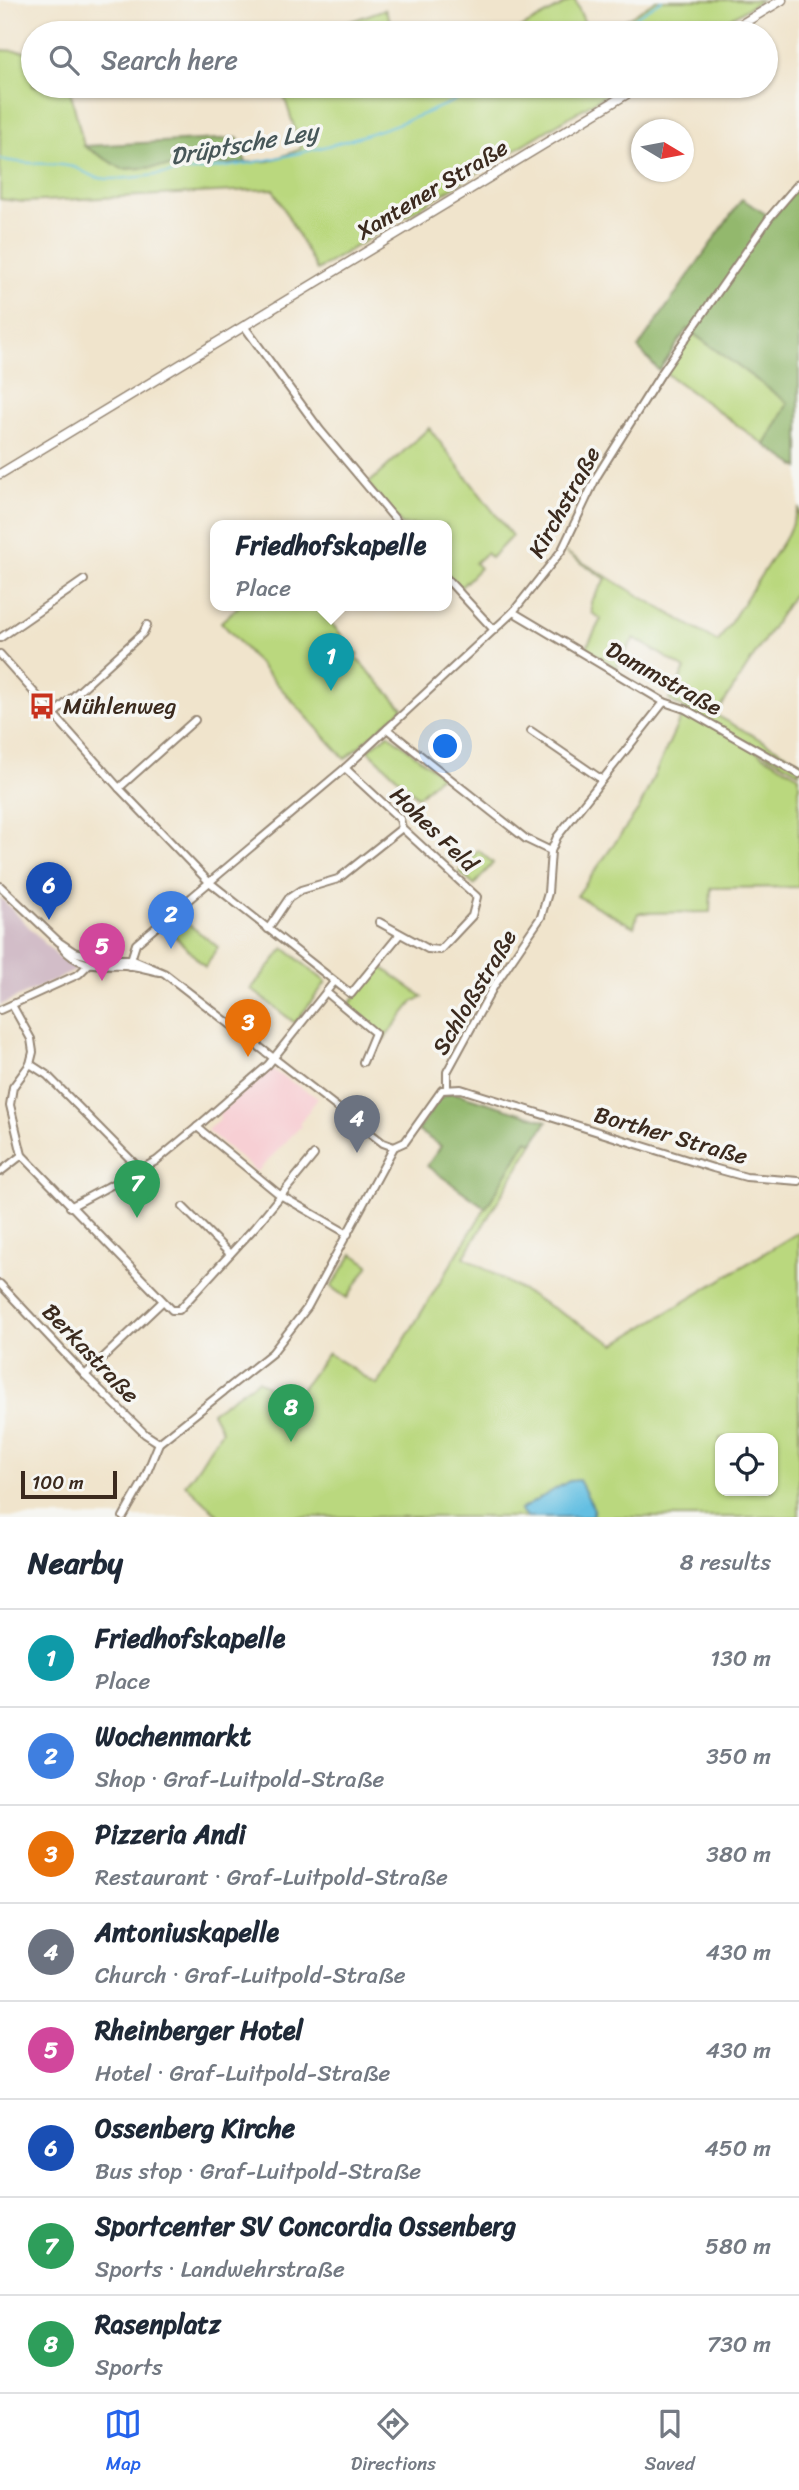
<!DOCTYPE html>
<meta charset="utf-8">
<style>
body{margin:0;font-family:Sriracha,sans-serif;background:#f2f2f3;color:#1f2937}
.controls{position:absolute;right:21px;bottom:21px;display:grid;overflow:hidden;border-radius:14px;box-shadow:0 2px 5px #0004}
.controls button{width:63px;height:63px;display:grid;place-items:center;padding:0;border:0;border-bottom:2px solid #e0e1e3;background:#fff;color:#1f2937;font:35px sans-serif}
.compass{position:absolute;left:631px;top:119px;width:63px;height:63px;border-radius:50%;background:#fff;box-shadow:0 2px 5px #0004;rotate:100deg}
.scale{position:absolute;left:21px;bottom:18px;width:96px;box-sizing:border-box;padding-left:7px;border:4px solid #3b2a1e;border-top:0;font-size:19px;line-height:24px;white-space:nowrap;color:#3b2a1e;-webkit-text-stroke:5px #f6f6f2;paint-order:stroke}
.you{position:absolute;left:446px;top:747px;width:24px;height:24px;margin:-18px;border:5px solid #fff;border-radius:50%;background:#1a73e8;box-shadow:0 0 0 10px #1a73e833}
.badge{display:grid;place-items:center;width:46px;height:46px;border-radius:50%;background:#2563eb;color:#fff;font-size:23px;font-weight:700}
.pin{position:absolute;translate:-50% -58px;filter:drop-shadow(0 2px 4px #0008)}
.pin::after{content:'';position:absolute;top:37px;width:24px;height:21px;background:inherit;clip-path:polygon(0 0,100% 0,50% 100%)}
.popup{position:absolute;left:210px;top:520px;width:242px;height:91px;box-sizing:border-box;display:grid;place-content:center;border-radius:14px;background:#fff;filter:drop-shadow(0 2px 5px #0005);font-size:23px;white-space:nowrap;color:#747a83}
.popup b{font-size:26px;color:#1f2937}
.popup::after{content:'';position:absolute;left:50%;top:100%;margin-left:-14px;border:14px solid transparent;border-top-color:#fff}
.list{margin:0;padding:0;list-style:none}
h2{display:flex;justify-content:space-between;align-items:center;height:91px;margin:0;padding:0 28px;font-size:30px}
h2 small{font-size:23px;font-weight:400;color:#747a83}
.list li{display:grid;grid-template-columns:46px 1fr auto;gap:21px;align-items:center;box-sizing:border-box;height:98px;padding:0 28px;border-top:2px solid #e0e1e3}
.list b{display:block;font-size:26px;white-space:nowrap}
.list p{margin:0;font-size:23px;white-space:nowrap;color:#747a83}
.list em{font-size:23px;font-style:normal;color:#747a83}
.icon{flex:none;width:38px;height:38px;fill:none;stroke:currentColor;stroke-width:2;stroke-linecap:round;stroke-linejoin:round}
.map{position:relative;flex:none;width:799px;height:1517px;overflow:hidden}
.search{position:absolute;background:#fff;box-shadow:0 2px 5px #0004;left:21px;right:21px;top:21px;height:77px;display:flex;align-items:center;gap:18px;box-sizing:border-box;padding:0 24px;border-radius:38px;color:#747a83;font-size:26px}
.sheet{height:875px;background:#fff}
nav{display:flex;justify-content:space-around;align-items:center;box-sizing:border-box;height:98px;border-top:2px solid #e0e1e3;background:#fff;font-size:19px;color:#747a83}
nav a{display:grid;justify-items:center;gap:4px}
nav .on{color:#2563eb}
.map>svg:first-child{display:block}
.built{fill:#f7cfd4}
.industrial{fill:#d2bdc8}
.green{fill:#bad87e;stroke:#7a814e;stroke-width:2;fill-rule:evenodd}
.forest{fill:#93b86d;stroke:#677146;stroke-width:2}
.water{fill:#64bfe2;stroke:#507480;stroke-width:2}
.lines{fill:none;stroke-linecap:round;stroke-linejoin:round}
.stream{stroke:#64bfe2;stroke-width:2}
.minor-casing{stroke:#968775;stroke-width:10}
.major-casing{stroke:#968775;stroke-width:11}
.minor{stroke:#fff;stroke-width:6}
.major{stroke:#fff;stroke-width:8}
.labels{text-anchor:middle;stroke-width:7;stroke-linejoin:round;paint-order:stroke}
.street-label{font-size:23px;fill:#3b2a1e;stroke:#f6f6f2}
.poi-label{font-size:23px;fill:#3b2a1e;stroke:#f6f6f2;text-anchor:start}
.water-label{font-size:24px;font-style:italic;fill:#475759;stroke:#f6f6f2}
</style>
<div class="map">
<svg width="799" height="1517" viewBox="0 0 799 1517">
<rect width="100%" height="100%" fill="#f6f6f2"/>
<filter id="ink" filterUnits="userSpaceOnUse"><feTurbulence type="fractalNoise" baseFrequency=".0143" numOctaves="2"/><feDisplacementMap in="SourceGraphic" scale="14" xChannelSelector="R" yChannelSelector="G"/><feConvolveMatrix kernelMatrix="1 2 1 2 8 2 1 2 1" color-interpolation-filters="sRGB"/></filter>
<filter id="wash" filterUnits="userSpaceOnUse"><feTurbulence type="fractalNoise" baseFrequency=".00686" numOctaves="4" result="noise"/><feDisplacementMap in="SourceGraphic" scale="28" xChannelSelector="R" yChannelSelector="G"/><feGaussianBlur stdDeviation="1.57" result="paint"/><feColorMatrix in="noise" values="0 0 0 0 0 0 0 0 0 0 0 0 0 0 0 0 0 1.4 0 .05"/><feComposite in="paint" operator="in"/></filter>
<g filter="url(#wash)">
<rect width="100%" height="100%" fill="#f0e4cc"/>
<!-- built -->
<polygon class="built" points="270,1069 318,1098 299,1124 301,1126 257,1172 207,1130 220,1119 219,1113"/>
<!-- industrial -->
<polygon class="industrial" points="0,897 58,957 77,970 0,1005"/>
<!-- green -->
<g class="green">
<polygon points="572,0 575,0 589,33 512,33"/>
<polygon points="656,0 761,0 706,33 599,33 614,27"/>
<polygon points="385,9 396,33 318,33"/>
<polygon points="0,50 33,52 33,86 69,86 84,146 123,169 269,161 301,149 281,86 620,86 317,270 273,189 24,202 0,199"/>
<polygon points="691,332 789,403 765,445 664,372"/>
<polygon points="429,428 512,536 491,558 486,553 475,563 480,568 460,588 447,574 446,525 402,525 368,484"/>
<polygon points="799,508 799,586 716,715 799,761 799,772 669,700 685,669 634,638 616,668 586,648 601,619 592,613 591,602 606,579 565,552 718,642 787,535"/>
<polygon points="240,605 315,605 358,654 355,657 403,708 345,759 221,622"/>
<polygon points="684,710 799,776 799,887 711,888 710,912 638,913 634,927 577,896 639,809"/>
<polygon points="388,734 441,775 418,797 368,750"/>
<polygon points="478,850 493,863 474,885 459,872"/>
<polygon points="178,916 218,947 205,967 165,926"/>
<polygon points="284,948 326,982 295,1023 251,989"/>
<polygon points="380,966 423,997 414,1001 384,1039 347,1007"/>
<path d="M527,1140L533,1143L464,1257L615,1344L799,1232V1517H220L185,1484C201,1467 207,1450 222,1431L212,1412L258,1380L291,1403L328,1353L377,1385ZM720,1438H773V1491H720Z"/>
<polygon points="353,1254 369,1265 347,1298 331,1287"/>
</g>
<!-- forest -->
<g class="forest">
<polygon points="238,138 246,163 122,169 84,146"/>
<polygon points="799,186 799,468 765,445 788,403 687,329 659,371 638,348 742,199 772,218"/>
<polygon points="452,1092 547,1121 533,1143 527,1140 486,1208 427,1166 441,1146 418,1131 439,1098"/>
</g>
<!-- water -->
<polygon class="water" points="579,1480 594,1509 592,1517 527,1517 520,1510 569,1481"/>
<g class="lines">
<!-- stream -->
<g class="stream">
<polyline points="610,33 662,0"/>
<path d="M0,159C23,165 45,162 68,166C82,167 86,178 108,179C132,179 157,174 182,172C290,162 389,134 486,86"/>
</g>
</g>
</g>
<g filter="url(#ink)">
<g class="lines">
<!-- minor casing -->
<g class="minor-casing">
<g id="minor">
<polyline points="244,326 320,430 400,525"/>
<polyline points="446,578 494,630"/>
<polyline points="513,612 664,702 685,709 799,774"/>
<polyline points="0,638 84,580"/>
<polyline points="0,654 119,788 208,881 351,994 400,934"/>
<polyline points="54,714 143,633 147,625"/>
<polyline points="387,729 526,839 551,851"/>
<polyline points="531,731 601,779"/>
<polyline points="345,768 400,819 402,828 477,897 472,916 440,950 428,949 379,922"/>
<polyline points="119,788 195,720"/>
<polyline points="0,886 59,942 74,952 100,959 131,959 164,973 383,1143 394,1147"/>
<polyline points="268,929 289,898 301,890 338,879 402,828"/>
<path d="M62,947C79,969 101,964 125,965C137,966 148,970 160,972"/>
<polyline points="129,966 136,944 345,768 513,612 562,550 597,476 661,374 770,217 799,183"/>
<polyline points="326,992 375,1033 363,1062"/>
<polyline points="12,1005 31,1039 33,1052 30,1064 13,1087 10,1105 22,1155 172,1310 179,1310 255,1227 314,1155"/>
<polyline points="0,1010 79,974 90,963"/>
<polyline points="30,1064 47,1075 140,1169"/>
<polyline points="447,1088 447,1072 494,986 541,917 548,893 551,851 557,837 664,702"/>
<polyline points="197,1127 280,1195 348,1234"/>
<polyline points="0,1172 22,1155"/>
<polyline points="70,1207 156,1161 197,1127 268,1065 334,982"/>
<polyline points="183,1207 230,1254"/>
<polyline points="0,1284 85,1375 145,1434 159,1443"/>
<polyline points="85,1375 162,1302"/>
<polyline points="123,1517 143,1482 159,1443 272,1353 307,1308 394,1147 405,1142 442,1090 461,1089 713,1168 746,1177 799,1181"/>
</g>
</g>
<!-- major casing -->
<g class="major-casing">
<g id="major">
<polyline points="727,33 782,0"/>
<polyline points="0,474 640,86"/>
</g>
</g>
<!-- minor -->
<use href="#minor" class="minor"/>
<!-- major -->
<use href="#major" class="major"/>
</g>
</g>
<!-- icons -->
<defs>
<g id="bus-bare" transform="scale(2.1)"><path d="M-5-6H5V4H4V6H2V4H-2V6H-4V4H-5ZM-3.5-4V0h7V-4ZM-3.5 1.2v1.5H-2V1.2ZM2 1.2v1.5H3.5V1.2Z" fill="#c8321e" stroke="#f6f6f2" stroke-width="2.5" paint-order="stroke"/></g>
</defs>
<g fill-rule="evenodd">
<use href="#bus-bare" x="42" y="706"/>
</g>
<g class="labels">
<!-- street labels -->
<g class="street-label">
<text transform="translate(432 189) rotate(-31)" y="8">Xantener Straße</text>
<text transform="translate(564 502) rotate(-61)" y="8">Kirchstraße</text>
<text transform="translate(664 678) rotate(29)" y="8">Dammstraße</text>
<text transform="translate(434 829) rotate(44)" y="8">Hohes Feld</text>
<text transform="translate(474 992) rotate(-59)" y="8">Schloßstraße</text>
<text transform="translate(671 1135) rotate(16)" y="8">Borther Straße</text>
<text transform="translate(91 1353) rotate(46)" y="8">Berkastraße</text>
</g>
<!-- poi labels -->
<g class="poi-label">
<text x="63" y="714">Mühlenweg</text>
</g>
<!-- water labels -->
<g class="water-label">
<text transform="translate(244 144) rotate(-10)" y="8">Drüptsche Ley</text>
</g>
</g>
</svg>
<div class="controls">
<button><svg class="icon" aria-label="locate" viewBox="0 0 24 24"><circle cx="12" cy="12" r="6"/><path d="M12 2v4M12 18v4M2 12h4M18 12h4"/></svg></button>
</div>
<svg class="compass" viewBox="-18 -18 36 36"><path d="M0-13l5 13h-10z" fill="#e53935"/><path d="M0 13l5-13h-10z" fill="#747a83"/></svg>
<div class="scale">100 m</div>
<div class="you"></div>
<div class="pin badge" style="left:331px;top:691px;background:#0f9aa8">1</div>
<div class="popup"><b>Friedhofskapelle</b>Place</div>
<div class="pin badge" style="left:171px;top:949px;background:#3f7fe0">2</div>
<div class="pin badge" style="left:248px;top:1057px;background:#e8710a">3</div>
<div class="pin badge" style="left:357px;top:1153px;background:#6b7280">4</div>
<div class="pin badge" style="left:102px;top:981px;background:#d1479c">5</div>
<div class="pin badge" style="left:49px;top:920px;background:#1a4fb4">6</div>
<div class="pin badge" style="left:137px;top:1218px;background:#2e9e5b">7</div>
<div class="pin badge" style="left:291px;top:1442px;background:#2e9e5b">8</div>
<div class="search"><svg class="icon" aria-label="search" viewBox="0 0 24 24"><circle cx="10" cy="10" r="6"/><path d="M15 15l6 6"/></svg>Search here</div>
</div>
<section class="sheet">
<h2>Nearby<small>8 results</small></h2>
<ul class="list">
<li><span class="badge" style="background:#0f9aa8">1</span><div><b>Friedhofskapelle</b><p>Place</p></div><em>130 m</em></li>
<li><span class="badge" style="background:#3f7fe0">2</span><div><b>Wochenmarkt</b><p>Shop · Graf-Luitpold-Straße</p></div><em>350 m</em></li>
<li><span class="badge" style="background:#e8710a">3</span><div><b>Pizzeria Andi</b><p>Restaurant · Graf-Luitpold-Straße</p></div><em>380 m</em></li>
<li><span class="badge" style="background:#6b7280">4</span><div><b>Antoniuskapelle</b><p>Church · Graf-Luitpold-Straße</p></div><em>430 m</em></li>
<li><span class="badge" style="background:#d1479c">5</span><div><b>Rheinberger Hotel</b><p>Hotel · Graf-Luitpold-Straße</p></div><em>430 m</em></li>
<li><span class="badge" style="background:#1a4fb4">6</span><div><b>Ossenberg Kirche</b><p>Bus stop · Graf-Luitpold-Straße</p></div><em>450 m</em></li>
<li><span class="badge" style="background:#2e9e5b">7</span><div><b>Sportcenter SV Concordia Ossenberg</b><p>Sports · Landwehrstraße</p></div><em>580 m</em></li>
<li><span class="badge" style="background:#2e9e5b">8</span><div><b>Rasenplatz</b><p>Sports</p></div><em>730 m</em></li>
</ul>
</section>
<nav>
<a class="on"><svg class="icon" aria-label="map" viewBox="0 0 24 24"><path d="M3 6l6-2 6 2 6-2v14l-6 2-6-2-6 2zM9 4v14M15 6v14"/></svg>Map</a>
<a><svg class="icon" aria-label="directions" viewBox="0 0 24 24"><path d="M12 3l9 9-9 9-9-9zM9 14v-3h6M13 9l2 2-2 2"/></svg>Directions</a>
<a><svg class="icon" aria-label="saved" viewBox="0 0 24 24"><path d="M7 4h10v16l-5-4-5 4z"/></svg>Saved</a>
</nav>
